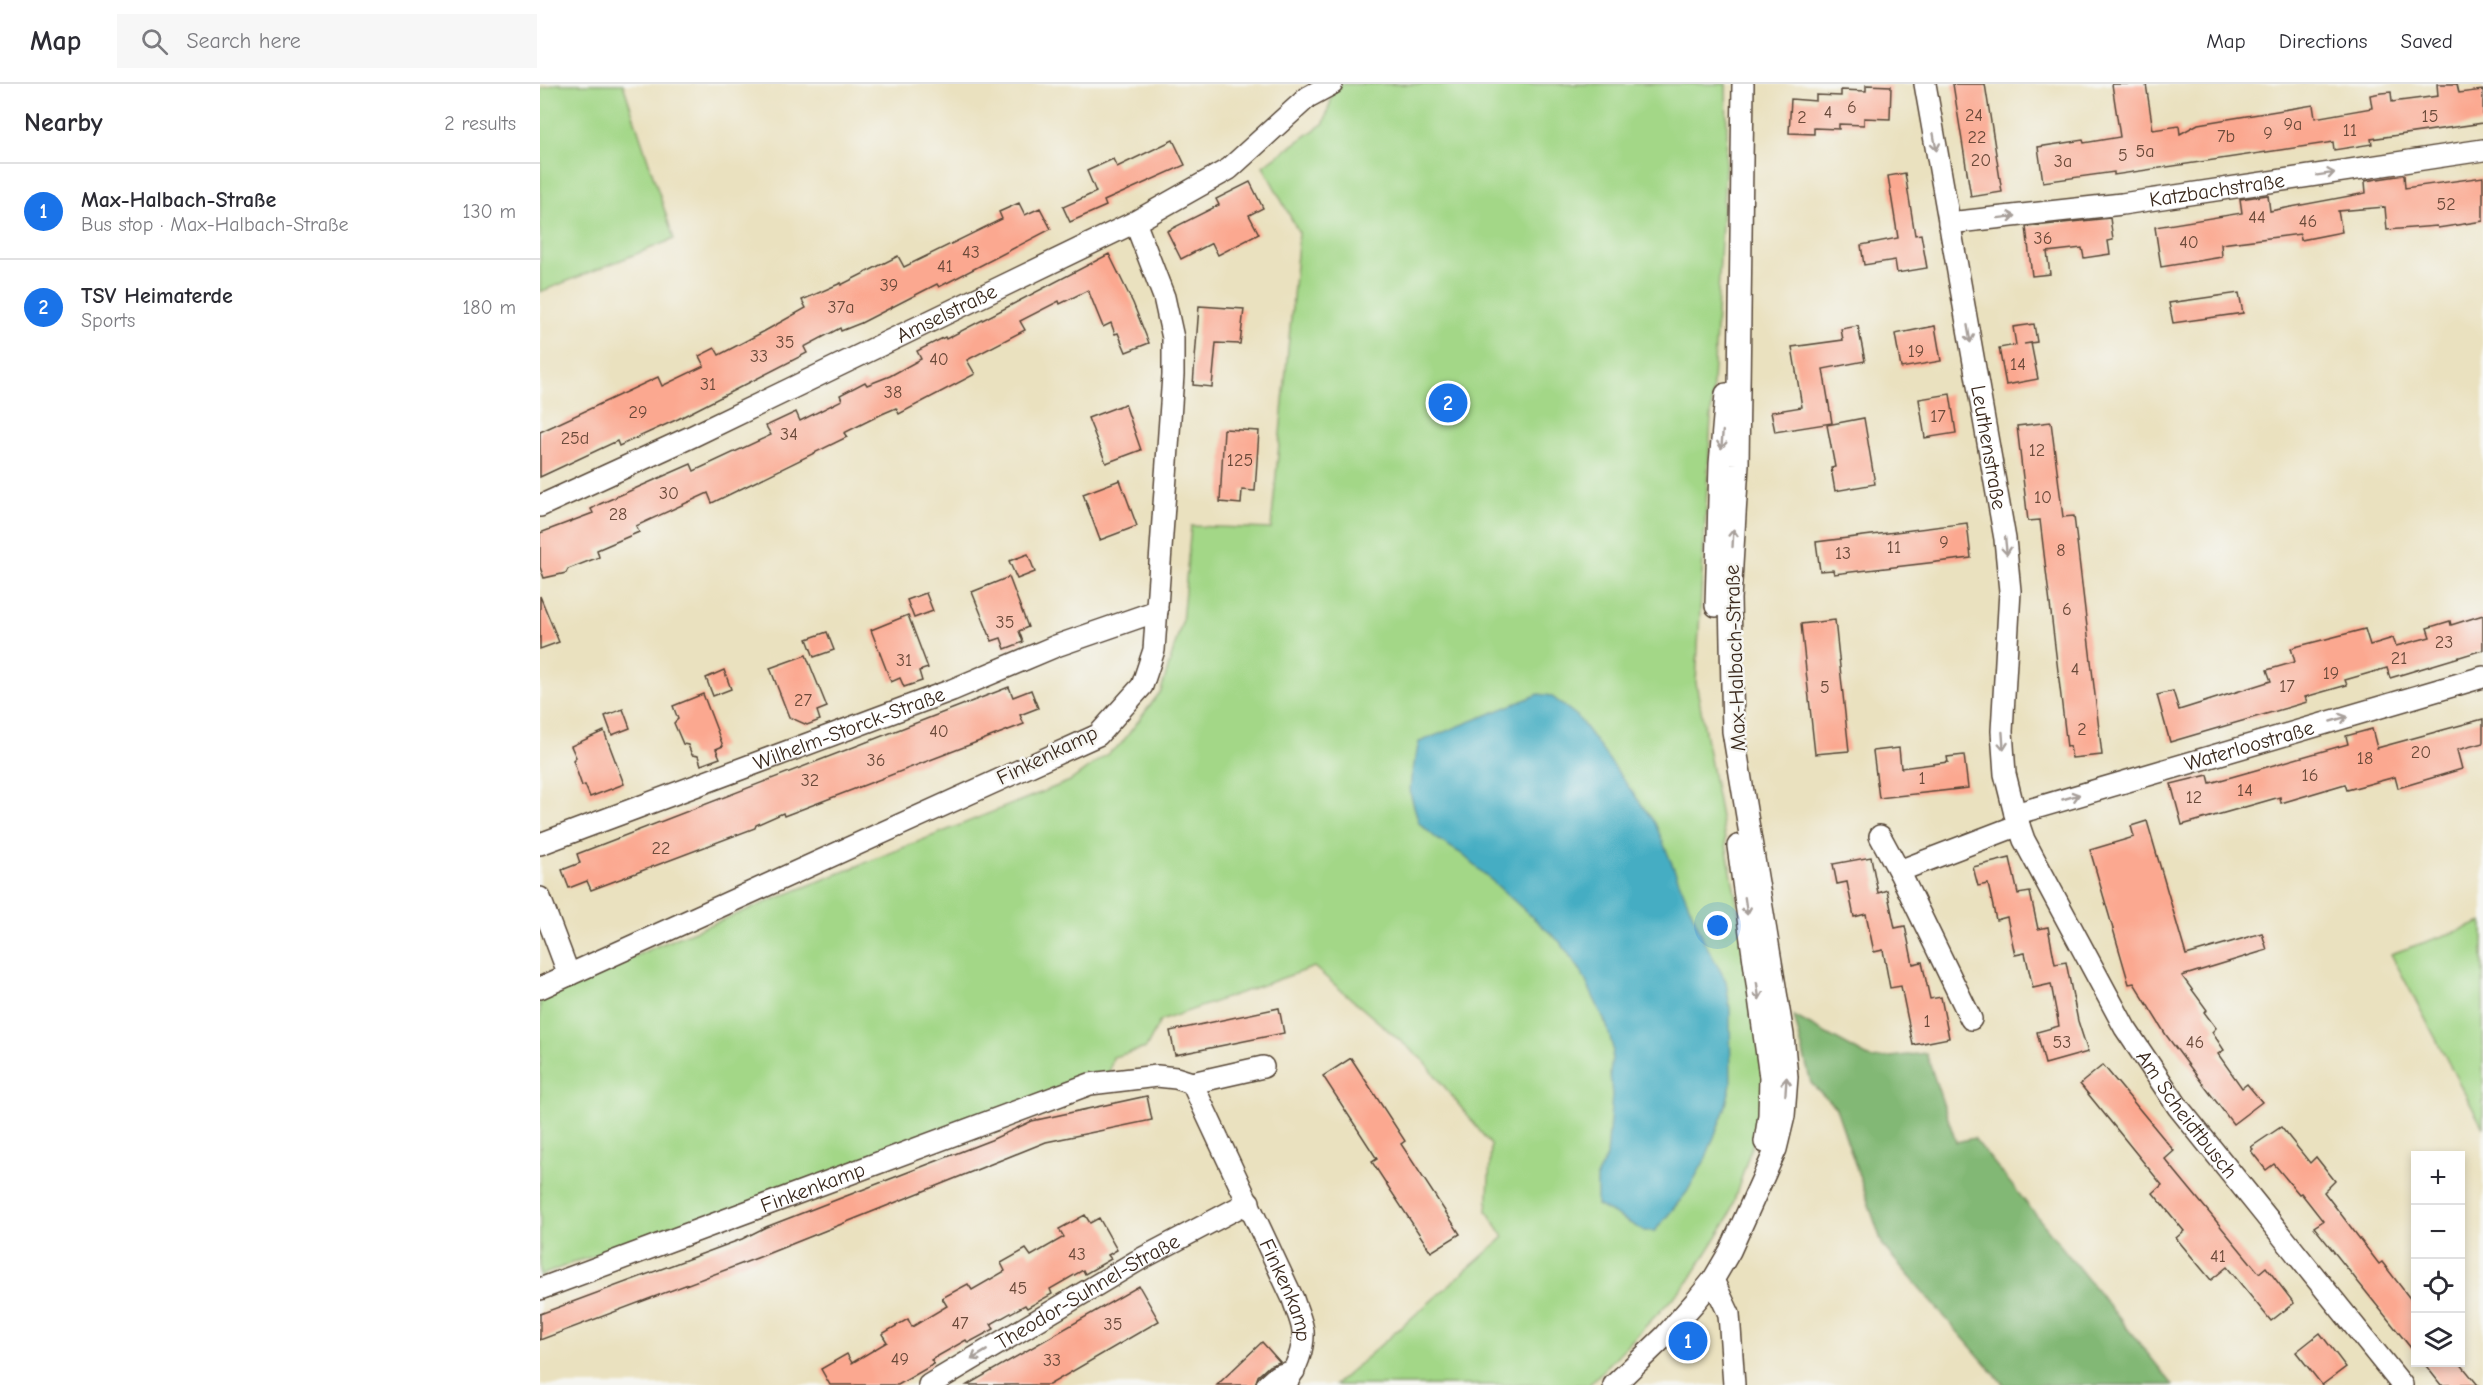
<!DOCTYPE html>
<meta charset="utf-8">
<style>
body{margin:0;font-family:"Comic Neue",sans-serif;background:#f7f7f7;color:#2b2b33}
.controls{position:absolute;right:18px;bottom:18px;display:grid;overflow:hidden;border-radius:0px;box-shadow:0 3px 9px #0003}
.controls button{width:54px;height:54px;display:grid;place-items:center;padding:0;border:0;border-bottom:2px solid #e1e1e2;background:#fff;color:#2b2b33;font:30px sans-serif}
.you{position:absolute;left:1178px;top:842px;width:21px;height:21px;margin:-15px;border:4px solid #fff;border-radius:50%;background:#1a73e8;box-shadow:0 0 0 9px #1a73e833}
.badge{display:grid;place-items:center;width:39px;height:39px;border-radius:50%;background:#1a73e8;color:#fff;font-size:20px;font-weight:700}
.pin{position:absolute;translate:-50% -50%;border:3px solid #fff;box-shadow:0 2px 6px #0006}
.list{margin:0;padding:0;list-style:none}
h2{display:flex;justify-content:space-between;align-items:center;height:78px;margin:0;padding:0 24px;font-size:26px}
h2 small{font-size:20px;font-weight:400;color:#7c7c81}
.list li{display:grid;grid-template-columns:39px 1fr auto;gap:18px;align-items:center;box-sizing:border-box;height:96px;padding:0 24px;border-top:2px solid #e1e1e2}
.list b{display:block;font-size:22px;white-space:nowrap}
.list p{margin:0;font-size:20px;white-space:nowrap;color:#7c7c81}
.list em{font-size:20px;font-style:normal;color:#7c7c81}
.icon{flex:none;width:33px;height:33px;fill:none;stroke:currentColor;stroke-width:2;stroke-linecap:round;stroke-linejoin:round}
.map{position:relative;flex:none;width:1943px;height:1301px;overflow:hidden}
header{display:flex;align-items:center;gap:36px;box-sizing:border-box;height:84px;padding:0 30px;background:#fff;border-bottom:2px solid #e1e1e2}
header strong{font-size:28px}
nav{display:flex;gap:33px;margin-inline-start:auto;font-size:21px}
.search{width:420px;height:54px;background:#f7f7f7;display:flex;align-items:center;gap:15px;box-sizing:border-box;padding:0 21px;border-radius:0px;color:#7c7c81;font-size:22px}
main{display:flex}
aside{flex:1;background:#fff}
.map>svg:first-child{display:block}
.green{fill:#a3d787;stroke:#6f8052;stroke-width:1.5}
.forest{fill:#82b874;stroke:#5e7149;stroke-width:1.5}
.water{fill:#44adc3;stroke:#406c70;stroke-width:1.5}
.building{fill:#fba890}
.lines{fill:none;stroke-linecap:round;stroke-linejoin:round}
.minor-casing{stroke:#554536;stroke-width:24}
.minor{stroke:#fff;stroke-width:21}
.oneway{stroke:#a79f9a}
.labels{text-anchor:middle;stroke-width:5;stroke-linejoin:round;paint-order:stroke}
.number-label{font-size:18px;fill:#6b4a3a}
.street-label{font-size:21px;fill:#3b2a1e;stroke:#f6f6f2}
</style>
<header>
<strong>Map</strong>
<div class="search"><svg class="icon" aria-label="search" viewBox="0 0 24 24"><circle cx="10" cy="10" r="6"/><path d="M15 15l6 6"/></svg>Search here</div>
<nav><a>Map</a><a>Directions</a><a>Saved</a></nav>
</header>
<main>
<aside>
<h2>Nearby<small>2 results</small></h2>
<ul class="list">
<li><span class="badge">1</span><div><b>Max-Halbach-Straße</b><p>Bus stop · Max-Halbach-Straße</p></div><em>130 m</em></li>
<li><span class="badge">2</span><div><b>TSV Heimaterde</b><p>Sports</p></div><em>180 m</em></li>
</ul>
</aside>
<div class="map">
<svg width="1943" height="1301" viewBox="0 0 1943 1301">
<rect width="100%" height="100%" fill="#f6f6f2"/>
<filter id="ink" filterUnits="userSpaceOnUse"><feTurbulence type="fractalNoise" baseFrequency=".0167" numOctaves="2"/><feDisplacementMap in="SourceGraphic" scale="12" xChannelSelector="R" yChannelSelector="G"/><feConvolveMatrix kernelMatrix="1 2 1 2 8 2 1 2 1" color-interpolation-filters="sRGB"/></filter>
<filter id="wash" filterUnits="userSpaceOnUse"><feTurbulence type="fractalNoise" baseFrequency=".008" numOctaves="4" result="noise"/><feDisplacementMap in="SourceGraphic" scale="24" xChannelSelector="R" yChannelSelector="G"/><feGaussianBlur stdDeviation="1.35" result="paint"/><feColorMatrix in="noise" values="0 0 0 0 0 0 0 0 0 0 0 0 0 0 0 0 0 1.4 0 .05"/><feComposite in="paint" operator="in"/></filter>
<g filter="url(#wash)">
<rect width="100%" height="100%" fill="#eae1bf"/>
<!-- green -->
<g class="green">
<polygon points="16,0 83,0 134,155 0,208 0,5"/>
<polygon points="796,0 1186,0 1187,51 1156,599 1231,1003 1188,1135 1149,1197 1049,1301 795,1301 964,1153 947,1127 951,1061 884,977 774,883 620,937 606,964 573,973 569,990 106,1158 37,1177 0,1192 0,916 117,862 530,697 581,660 621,607 642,538 651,442 731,445 759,149 723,82 784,39"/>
<polygon points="1943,838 1943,1044 1851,870"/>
</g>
<!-- forest -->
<polygon class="forest" points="1254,932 1332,975 1386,969 1416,1058 1434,1054 1633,1301 1464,1301 1343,1162 1296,1024 1271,999"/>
<!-- water -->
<polygon class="water" points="999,610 1011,612 1037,632 1115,739 1164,857 1186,897 1190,925 1191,1000 1185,1025 1165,1076 1147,1108 1115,1147 1104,1147 1057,1121 1057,1091 1067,1072 1072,1011 1070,990 1073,965 1067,942 1041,887 1020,858 922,770 897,755 879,739 870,709 871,694 879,658"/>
<g id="blocks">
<!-- building -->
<g class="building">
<polygon points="1413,0 1445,0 1462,108 1431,113"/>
<polygon points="1572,0 1606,0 1613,46 1639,42 1640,50 1658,40 1773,21 1775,34 1832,24 1830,11 1841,9 1851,8 1852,18 1898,12 1897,0 1917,0 1919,9 1943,6 1943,39 1831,55 1832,60 1794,66 1793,58 1574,91 1574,88 1503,98 1498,63 1543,56 1544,59 1580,53"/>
<polygon points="1326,1 1351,2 1350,35 1324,34 1324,41 1299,40 1299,45 1274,44 1274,50 1249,49 1251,15 1276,17 1276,11 1301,12 1301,6 1326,7"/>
<polygon points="633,56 645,81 564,117 566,122 530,138 523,123 556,108 547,87 573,75 577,83"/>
<polygon points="1365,89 1375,151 1381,150 1387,184 1357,189 1355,176 1324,181 1321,161 1358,154 1348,92"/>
<polygon points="1864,91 1865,104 1943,93 1943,137 1898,144 1897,142 1847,146 1845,123 1798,127 1802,148 1761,156 1760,150 1681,160 1682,173 1621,183 1615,143 1702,129 1700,115 1728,111 1730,127 1826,109 1825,97"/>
<polygon points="710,98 723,124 709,131 719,150 678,171 672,159 641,175 627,147 679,121 676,115"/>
<polygon points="479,119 485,131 500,124 511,145 399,203 397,200 321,239 301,247 300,244 264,263 267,269 138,335 79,362 77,357 0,393 0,348 118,293 122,302 164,282 159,272 175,264 179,271 223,248 266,224 262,216 301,199 301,201 358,172 364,183 462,135 459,128"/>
<polygon points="1570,134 1573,156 1568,157 1570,170 1544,174 1542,164 1507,168 1510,190 1492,192 1486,143"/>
<polygon points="569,170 593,219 609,259 586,268 578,249 575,250 571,239 563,243 548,206 520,220 519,217 480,237 485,246 427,276 435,290 359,330 356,324 342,330 304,349 307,353 172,419 168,409 96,442 99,448 57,466 59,473 28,485 26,489 4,494 0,483 0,449 53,429 51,425 60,420 151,380 154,387 231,351 226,342 256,328 260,337 302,316 300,311 325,298 327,301 350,292 381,275 377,267 405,253 406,255"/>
<polygon points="1699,209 1703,229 1633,239 1629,219"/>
<polygon points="659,222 704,225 700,260 676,259 672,303 653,301"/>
<polygon points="1494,240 1497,258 1484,260 1491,259 1498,295 1466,301 1459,264 1476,261 1473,243"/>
<polygon points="1318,242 1325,277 1283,285 1292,339 1235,348 1231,328 1262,323 1252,263 1303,256 1301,245"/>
<polygon points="1395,242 1401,277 1361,284 1355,250"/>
<polygon points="1410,310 1416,349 1385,354 1379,315"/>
<polygon points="585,320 601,366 566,379 548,334"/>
<polygon points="1324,334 1335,400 1295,407 1291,384 1295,383 1287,341"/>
<polygon points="1511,338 1523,433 1534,432 1562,671 1532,674 1530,662 1527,663 1500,436 1488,437 1477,342"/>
<polygon points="684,345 719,347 715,407 702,406 701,420 680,418"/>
<polygon points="580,396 597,442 560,456 543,410"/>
<polygon points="1427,439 1431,474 1294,490 1293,486 1280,487 1276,458"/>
<polygon points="488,470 495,488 477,495 469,477"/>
<polygon points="469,493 488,543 479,547 483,558 465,565 461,554 452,557 432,508"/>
<polygon points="386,509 393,527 374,534 367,516"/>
<polygon points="0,512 19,558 0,565"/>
<polygon points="368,531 388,584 379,587 382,597 364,603 360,594 351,598 331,546"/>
<polygon points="1943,531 1943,566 1850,594 1847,584 1805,596 1807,601 1765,613 1767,618 1630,658 1617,611 1633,607 1639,626 1731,597 1727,586 1755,578 1751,564 1825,545 1830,561 1853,554 1856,562 1890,553 1887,544 1910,537 1911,541"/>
<polygon points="1295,536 1309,667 1275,670 1261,540"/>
<polygon points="287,548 294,566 274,573 267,555"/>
<polygon points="266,571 287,623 277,627 280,636 267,641 249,633 230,584"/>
<polygon points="184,586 191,605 173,612 166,594"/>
<polygon points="469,603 473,613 491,606 498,624 480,631 484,640 244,732 243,729 216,741 215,744 51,806 47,797 29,804 22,786 40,779 37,770"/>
<polygon points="163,610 183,662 176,665 180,674 161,681 158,672 152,671 148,661 143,660 134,639 138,635 133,622"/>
<polygon points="83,625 90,644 72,651 65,632"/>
<polygon points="1943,635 1943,659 1917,666 1922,685 1858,704 1855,693 1807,706 1805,700 1741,719 1740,713 1642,741 1631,700 1668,691 1670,699 1808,660 1806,652 1832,645 1837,664"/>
<polygon points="64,647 84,700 50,713 45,701 42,702 33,676 36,673 31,662"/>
<polygon points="1359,664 1361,684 1408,678 1407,673 1424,671 1428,704 1339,714 1333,667"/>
<polygon points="1607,737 1646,871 1722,849 1727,866 1642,892 1667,926 1664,928 1676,944 1672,948 1684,966 1678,970 1702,1004 1707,1000 1722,1018 1693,1040 1626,951 1594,899 1589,900 1550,766 1594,753 1591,742"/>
<polygon points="1331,773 1338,809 1347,806 1355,844 1365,842 1373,880 1382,878 1390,915 1401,913 1409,954 1373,961 1361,902 1350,904 1343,866 1334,868 1326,830 1314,833 1307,798 1297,800 1293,780"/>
<polygon points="1470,774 1478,810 1490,808 1498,845 1508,843 1515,880 1526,878 1538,937 1548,968 1505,980 1497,948 1519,942 1511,900 1493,904 1485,869 1475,871 1467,833 1456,836 1448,800 1438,802 1433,783"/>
<polygon points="739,924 744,949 635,971 630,947"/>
<polygon points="811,974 865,1057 861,1060 920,1150 891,1168 832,1078 837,1075 783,992"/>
<polygon points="1563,981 1634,1067 1625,1075 1719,1189 1726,1183 1754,1219 1731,1237 1687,1183 1671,1196 1636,1154 1644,1147 1613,1109 1622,1101 1540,1000"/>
<polygon points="607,1012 612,1036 506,1058 217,1174 0,1256 0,1230 202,1155 226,1143 451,1056 492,1037"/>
<polygon points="1741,1043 1770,1079 1776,1073 1795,1097 1784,1108 1839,1180 1842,1178 1875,1221 1875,1269 1774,1143 1783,1137 1761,1109 1759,1110 1734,1080 1726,1086 1711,1067 1713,1065 1711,1063"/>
<polygon points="545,1131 550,1139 559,1134 577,1166 568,1171 571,1175 545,1190 543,1186 510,1205 512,1210 487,1224 485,1221 451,1240 454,1245 428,1259 426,1256 391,1276 394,1280 358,1301 290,1301 281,1285 307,1270 312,1279 347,1258 342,1250 368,1235 372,1243 407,1222 402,1214 428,1200 432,1206 465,1187 461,1179 486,1165 491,1172 524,1153 519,1145"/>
<polygon points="599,1202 619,1237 509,1301 427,1301"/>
<polygon points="1780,1249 1806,1283 1782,1301 1756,1268"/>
<polygon points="722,1258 740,1278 729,1282 718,1292 715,1301 677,1301"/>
<polygon points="1883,1278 1919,1278 1938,1301 1901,1301"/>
</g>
</g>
</g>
<g filter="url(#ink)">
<use href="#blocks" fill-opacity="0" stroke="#554536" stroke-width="1.5"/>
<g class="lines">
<!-- minor casing -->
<g class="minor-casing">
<g id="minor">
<path id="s1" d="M1385,0L1465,455L1470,507L1462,647L1465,690L1475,730L1484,756L1585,944L1638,1023L1862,1301"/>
<path id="s2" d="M1409,139L1582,120L1943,66"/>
<path id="s3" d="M0,422L153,352L595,138L689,85L768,13L792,0"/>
<polyline points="1176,522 1180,380 1186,310"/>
<path id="s4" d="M1475,730L1943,593"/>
<polyline points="1340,752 1359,787"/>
<path id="s5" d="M0,760L412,606L516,562L617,527"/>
<polyline points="1198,762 1230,993 1229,1031 1225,1058"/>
<polyline points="0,814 29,891"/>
<polyline points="0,904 558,651 602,602 614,566 633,291 633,254 624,213 595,138"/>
<polyline points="1431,935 1359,787 1479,741"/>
<path id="s6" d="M652,999L753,1215C756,1225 762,1237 763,1247C764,1266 755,1286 745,1301"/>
<polyline points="1173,1196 1189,1230 1194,1301"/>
<path id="s7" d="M0,1205L550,1000L617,992L636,994L652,999L723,983"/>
<path id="s8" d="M389,1301L597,1177L709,1118"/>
<polyline points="727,1301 737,1292 754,1287"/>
<polyline points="1074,1301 1125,1252 1155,1218 1173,1196 1190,1167 1236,1065 1244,1032 1247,993 1243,951 1193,647 1190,515 1198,380 1203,0"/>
</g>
</g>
<!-- minor -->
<use href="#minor" class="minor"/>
</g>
<!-- one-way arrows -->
<defs><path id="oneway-shaft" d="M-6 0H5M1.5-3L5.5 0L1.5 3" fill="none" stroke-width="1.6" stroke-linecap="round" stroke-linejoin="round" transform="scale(1.5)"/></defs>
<g class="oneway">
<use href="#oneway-shaft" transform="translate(1395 58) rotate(80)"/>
<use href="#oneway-shaft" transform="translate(1786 90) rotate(-9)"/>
<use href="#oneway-shaft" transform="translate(1467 133) rotate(-7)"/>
<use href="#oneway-shaft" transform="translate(1429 250) rotate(80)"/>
<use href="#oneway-shaft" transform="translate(1182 356) rotate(95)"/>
<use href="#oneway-shaft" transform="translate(1193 454) rotate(-87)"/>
<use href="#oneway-shaft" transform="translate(1466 462) rotate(84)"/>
<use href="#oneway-shaft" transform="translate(1799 635) rotate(-16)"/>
<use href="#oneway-shaft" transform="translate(1463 657) rotate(86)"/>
<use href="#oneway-shaft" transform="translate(1531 713) rotate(-16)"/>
<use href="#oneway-shaft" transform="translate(1206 822) rotate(82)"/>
<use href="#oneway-shaft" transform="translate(1218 907) rotate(82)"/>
<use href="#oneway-shaft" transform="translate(1246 1002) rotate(-86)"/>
<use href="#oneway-shaft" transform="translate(439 1271) rotate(149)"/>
</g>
</g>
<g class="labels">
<!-- number labels -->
<g class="number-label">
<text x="1312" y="29">6</text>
<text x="1288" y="34">4</text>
<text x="1434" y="37">24</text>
<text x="1890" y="38">15</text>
<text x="1262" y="39">2</text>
<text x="1753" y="46">9a</text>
<text x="1810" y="52">11</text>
<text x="1728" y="55">9</text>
<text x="1686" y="58">7b</text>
<text x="1437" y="59">22</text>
<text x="1605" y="73">5a</text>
<text x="1583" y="77">5</text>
<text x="1441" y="82">20</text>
<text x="1523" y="83">3a</text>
<text x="1906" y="126">52</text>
<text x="1717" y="139">44</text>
<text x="1768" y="143">46</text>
<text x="1503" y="160">36</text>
<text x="1649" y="164">40</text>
<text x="431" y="174">43</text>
<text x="405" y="188">41</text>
<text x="349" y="207">39</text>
<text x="301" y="229">37a</text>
<text x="245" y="264">35</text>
<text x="1376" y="273">19</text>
<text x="219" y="278">33</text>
<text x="399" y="281">40</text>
<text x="1478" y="286">14</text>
<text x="168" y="306">31</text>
<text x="353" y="314">38</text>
<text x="98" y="334">29</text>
<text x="1398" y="338">17</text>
<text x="249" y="356">34</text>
<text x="35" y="360">25d</text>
<text x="1497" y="372">12</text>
<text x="700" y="382">125</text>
<text x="129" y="415">30</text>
<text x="1503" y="419">10</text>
<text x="78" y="436">28</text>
<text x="1404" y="464">9</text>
<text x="1354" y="469">11</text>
<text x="1521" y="472">8</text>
<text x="1303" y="475">13</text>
<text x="1527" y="531">6</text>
<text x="465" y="544">35</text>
<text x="1904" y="564">23</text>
<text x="1859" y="580">21</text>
<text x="364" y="582">31</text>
<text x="1535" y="591">4</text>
<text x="1791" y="595">19</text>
<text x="1747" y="608">17</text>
<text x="1285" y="609">5</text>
<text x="263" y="622">27</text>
<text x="1542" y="651">2</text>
<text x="399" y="653">40</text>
<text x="1881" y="674">20</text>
<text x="1825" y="680">18</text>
<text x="336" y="682">36</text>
<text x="1770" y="697">16</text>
<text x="1382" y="700">1</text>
<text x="270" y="702">32</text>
<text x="1705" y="712">14</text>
<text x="1654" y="719">12</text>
<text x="121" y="770">22</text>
<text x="1387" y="943">1</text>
<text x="1522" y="964">53</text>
<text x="1655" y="964">46</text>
<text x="537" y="1176">43</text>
<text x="1678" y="1178">41</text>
<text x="478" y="1210">45</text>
<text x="420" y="1245">47</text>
<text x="573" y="1246">35</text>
<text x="360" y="1281">49</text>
<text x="512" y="1282">33</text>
</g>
<!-- street labels -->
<g class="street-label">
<text dy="7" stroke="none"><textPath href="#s2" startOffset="270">Katzbachstraße</textPath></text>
<text dy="7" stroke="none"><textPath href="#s3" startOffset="450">Amselstraße</textPath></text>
<text dy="7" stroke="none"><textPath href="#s1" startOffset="369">Leuthenstraße</textPath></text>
<text transform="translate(1195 574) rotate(-92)" y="7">Max-Halbach-Straße</text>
<text dy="7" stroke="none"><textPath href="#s5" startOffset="330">Wilhelm-Storck-Straße</textPath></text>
<text dy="7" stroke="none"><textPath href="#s4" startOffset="244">Waterloostraße</textPath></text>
<text transform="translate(507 671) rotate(-26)" y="7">Finkenkamp</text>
<text dy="7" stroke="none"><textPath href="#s1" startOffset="1086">Am Scheidtbusch</textPath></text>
<text dy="7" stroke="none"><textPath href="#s7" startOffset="291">Finkenkamp</textPath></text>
<text dy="7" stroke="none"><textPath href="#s6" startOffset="228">Finkenkamp</textPath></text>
<text dy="7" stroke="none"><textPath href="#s8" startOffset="184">Theodor-Suhnel-Straße</textPath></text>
</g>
</g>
</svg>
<div class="controls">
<button>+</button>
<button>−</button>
<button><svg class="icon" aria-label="locate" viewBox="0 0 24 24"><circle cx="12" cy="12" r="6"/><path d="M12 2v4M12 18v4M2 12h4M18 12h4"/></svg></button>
<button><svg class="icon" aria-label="layers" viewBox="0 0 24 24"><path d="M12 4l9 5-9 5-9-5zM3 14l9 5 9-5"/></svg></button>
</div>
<div class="you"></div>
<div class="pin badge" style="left:1148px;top:1257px">1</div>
<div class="pin badge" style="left:908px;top:319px">2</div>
</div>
</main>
